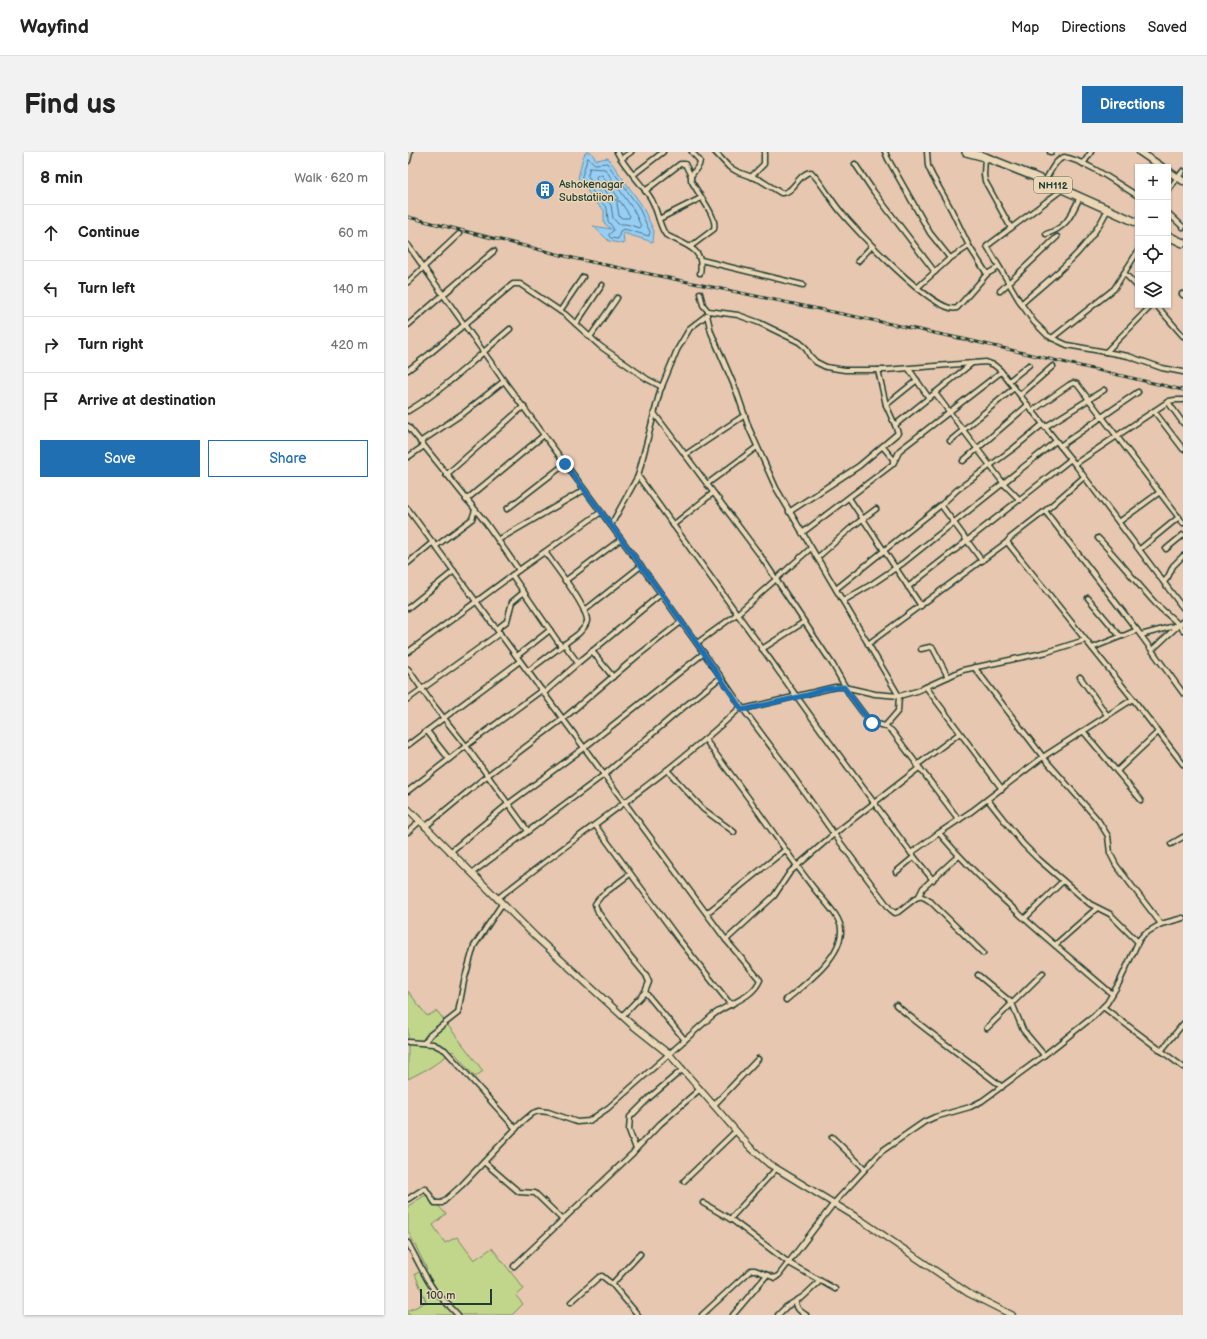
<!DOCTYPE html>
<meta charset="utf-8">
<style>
body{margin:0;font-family:"Balsamiq Sans",sans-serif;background:#f2f2f2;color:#222}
.controls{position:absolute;right:12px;top:12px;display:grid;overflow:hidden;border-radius:0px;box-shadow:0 1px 3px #0004}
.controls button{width:36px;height:36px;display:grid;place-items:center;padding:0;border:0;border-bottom:1px solid #e0e0e0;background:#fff;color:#222;font:20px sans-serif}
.scale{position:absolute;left:12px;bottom:10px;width:72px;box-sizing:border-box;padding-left:4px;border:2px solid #1f3d34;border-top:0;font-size:11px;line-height:14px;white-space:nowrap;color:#1f3d34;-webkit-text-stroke:3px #ebd6b5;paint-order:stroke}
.stop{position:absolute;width:12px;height:12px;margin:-9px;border:3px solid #1f6fb2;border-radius:50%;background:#fff}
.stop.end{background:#1f6fb2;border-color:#fff;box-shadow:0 1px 4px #0008}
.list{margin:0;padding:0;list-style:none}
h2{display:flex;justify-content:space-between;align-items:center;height:52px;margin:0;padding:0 16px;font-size:17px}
h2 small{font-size:13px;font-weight:400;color:#767676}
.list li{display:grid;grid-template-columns:26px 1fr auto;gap:12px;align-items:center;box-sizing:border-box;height:56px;padding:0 16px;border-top:1px solid #e0e0e0}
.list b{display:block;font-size:15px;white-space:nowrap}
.list em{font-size:13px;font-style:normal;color:#767676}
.actions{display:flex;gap:8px;padding:12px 16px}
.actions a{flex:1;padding:9px 0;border:1px solid #1f6fb2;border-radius:0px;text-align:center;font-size:14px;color:#1f6fb2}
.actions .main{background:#1f6fb2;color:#fff}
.icon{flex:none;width:22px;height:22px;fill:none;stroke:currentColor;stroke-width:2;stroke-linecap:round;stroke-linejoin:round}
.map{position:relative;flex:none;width:775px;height:1163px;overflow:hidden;border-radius:0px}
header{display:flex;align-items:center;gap:24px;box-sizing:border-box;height:56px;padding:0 20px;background:#fff;border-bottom:1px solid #e0e0e0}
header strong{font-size:19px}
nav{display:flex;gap:22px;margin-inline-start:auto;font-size:14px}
.intro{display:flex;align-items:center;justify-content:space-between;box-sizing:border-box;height:96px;padding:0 24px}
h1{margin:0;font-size:28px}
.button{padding:10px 18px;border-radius:0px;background:#1f6fb2;color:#fff;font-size:14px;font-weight:700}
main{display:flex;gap:24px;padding:0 24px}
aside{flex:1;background:#fff;border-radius:0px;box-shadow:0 1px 3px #0004}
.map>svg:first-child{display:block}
.green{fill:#c1d68b;stroke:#708a60}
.water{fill:#97cef6;stroke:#6794a8}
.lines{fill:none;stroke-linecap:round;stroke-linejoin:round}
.shore{stroke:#4f7782;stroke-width:1}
.minor-casing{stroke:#1f3d34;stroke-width:7}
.tertiary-casing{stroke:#1f3d34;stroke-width:8}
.secondary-casing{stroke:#1f3d34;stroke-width:9}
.trunk-casing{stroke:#1f3d34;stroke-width:10}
.minor{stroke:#ebd6b5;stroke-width:4}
.tertiary{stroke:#ebd6b5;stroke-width:5.5}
.secondary{stroke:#ebd6b5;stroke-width:6}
.trunk{stroke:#ebd6b5;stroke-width:7}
.rail-casing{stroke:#1f3d34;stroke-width:3}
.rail{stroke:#ebd6b5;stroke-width:1.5;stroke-dasharray:4.5;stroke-linecap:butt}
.route{stroke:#1f6fb2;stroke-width:5}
.labels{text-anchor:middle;stroke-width:3;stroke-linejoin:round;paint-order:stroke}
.shield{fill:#ebd6b5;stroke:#5c6b5b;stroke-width:1}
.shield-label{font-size:10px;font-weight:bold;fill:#1f3d34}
.poi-label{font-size:11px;fill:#1f3d34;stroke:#ebd6b5;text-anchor:start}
</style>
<header>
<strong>Wayfind</strong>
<nav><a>Map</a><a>Directions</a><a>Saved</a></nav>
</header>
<div class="intro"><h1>Find us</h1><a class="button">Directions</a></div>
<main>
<aside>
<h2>8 min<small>Walk · 620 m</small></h2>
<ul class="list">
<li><svg class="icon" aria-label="ahead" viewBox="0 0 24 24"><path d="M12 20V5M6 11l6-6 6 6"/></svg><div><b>Continue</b></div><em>60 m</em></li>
<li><svg class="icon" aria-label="left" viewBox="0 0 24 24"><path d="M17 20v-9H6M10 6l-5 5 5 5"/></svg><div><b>Turn left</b></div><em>140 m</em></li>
<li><svg class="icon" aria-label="right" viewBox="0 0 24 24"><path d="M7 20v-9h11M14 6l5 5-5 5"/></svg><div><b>Turn right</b></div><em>420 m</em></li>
<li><svg class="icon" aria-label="arrive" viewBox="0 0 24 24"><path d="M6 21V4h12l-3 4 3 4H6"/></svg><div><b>Arrive at destination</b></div></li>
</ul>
<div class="actions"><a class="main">Save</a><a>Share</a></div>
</aside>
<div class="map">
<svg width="775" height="1163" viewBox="0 0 775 1163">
<rect width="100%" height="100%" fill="#e7c7af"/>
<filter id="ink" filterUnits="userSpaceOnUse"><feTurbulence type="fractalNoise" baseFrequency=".025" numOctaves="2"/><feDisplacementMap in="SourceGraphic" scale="8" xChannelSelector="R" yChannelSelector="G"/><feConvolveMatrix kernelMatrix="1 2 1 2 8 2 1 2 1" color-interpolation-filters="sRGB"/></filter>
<g filter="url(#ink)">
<!-- green -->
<g class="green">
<polygon points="0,839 19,864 29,859 75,919 67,925 45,899 23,915 0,927"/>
<polygon points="19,1042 38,1062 25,1073 37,1091 49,1085 66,1108 84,1096 116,1137 108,1144 115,1152 104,1163 0,1163 0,1159 18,1150 7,1122 19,1117 0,1079 0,1054"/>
</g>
<!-- water -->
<polygon class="water" points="178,0 183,0 188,8 200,6 233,52 246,79 245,90 215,81 216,92 201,89 185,74 203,77 196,71 196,58 188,51 170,26 175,5"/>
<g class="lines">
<!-- shore -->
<g class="shore">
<polygon points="180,6 187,12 199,11 230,54 242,80 241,84 216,77 212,79 210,87 203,86 201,84 201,82 205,79 205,76 200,69 199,56 191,48 174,25"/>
<polygon points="182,16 197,17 225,57 233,74 232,76 218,72 210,72 205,66 203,53 195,45 180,24"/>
<polygon points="190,23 194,23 210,45 209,48 207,48 199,41 188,26"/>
<polygon points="210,49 212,49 222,64 221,66 214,66 211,64 209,51"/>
</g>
<!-- minor casing -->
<g class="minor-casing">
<g id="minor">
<path d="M209,0C218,17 232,30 242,45C249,56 250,69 256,80L258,83C277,93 297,96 292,121"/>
<path d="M307,0L321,15L330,20L352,28L373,41C386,42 390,21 403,20C414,31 422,47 433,60C447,77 528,164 549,156L579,122L591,115"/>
<polyline points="477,0 480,7 522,81 542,106"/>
<polyline points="519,0 520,14 524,23 543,57 561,94 579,122"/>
<polyline points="642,0 643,0"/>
<polyline points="577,5 576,23 577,29 603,76"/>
<polyline points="213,7 223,0"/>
<polyline points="0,9 2,0"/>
<polyline points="447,12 466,40 527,120"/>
<polyline points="675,12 683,0"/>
<polyline points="225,23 255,0"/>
<polyline points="343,25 356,12 356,3 357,0"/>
<path d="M637,29C642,21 646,9 656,5C683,11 706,30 730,44"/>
<polyline points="655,37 579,94 612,150 626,170 639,183 646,187 659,193 720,204 754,216 775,220"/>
<polyline points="760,38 775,19"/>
<polyline points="237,39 272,12 277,12 283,24"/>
<polyline points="760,61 775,75"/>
<polyline points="251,67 293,46"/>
<path d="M638,82C659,76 663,63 672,45"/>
<path d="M0,93L96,229L233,414L313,525L335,557L379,616L426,682L482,757L487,761L490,760L508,746C514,743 517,746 523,750L575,801"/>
<path d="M282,95L306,77C310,65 289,41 283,28V24L291,13L292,9L284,0"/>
<polyline points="293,108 395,133"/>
<polyline points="450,109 464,94"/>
<polyline points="716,121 730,135"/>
<polyline points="0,130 51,82"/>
<polyline points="509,136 541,107 561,94"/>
<polyline points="592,139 649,85"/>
<polyline points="292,141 295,153 300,159 330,163 352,171 391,190 397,195 402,204 408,210 418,215 437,218 477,218 578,210 586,213 592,218 669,315 775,456"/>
<polyline points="774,142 775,143"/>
<path d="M613,152C648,121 679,100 700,57"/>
<polyline points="748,153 775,184"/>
<polyline points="152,159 175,125"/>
<polyline points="299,163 282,176 269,198 252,239 230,324 420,588 503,701 525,728"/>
<polyline points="299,163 303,180 328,238 341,276 368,336 491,544 490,559 477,574"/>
<polyline points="168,172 194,133"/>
<polyline points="0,173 86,99"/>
<polyline points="182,185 209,146"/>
<polyline points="644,186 706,137 730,99"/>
<polyline points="698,200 744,153"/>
<polyline points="501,217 521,246"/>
<polyline points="0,218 20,203 105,132 112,132 158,163 192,194 239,227 254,235"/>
<polyline points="601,229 621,213"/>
<polyline points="527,241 596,332 612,348"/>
<polyline points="612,243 645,214"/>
<polyline points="760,250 775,271"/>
<polyline points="478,253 509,228"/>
<path d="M0,259C37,237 69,205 102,177"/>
<polyline points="624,259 661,233 665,231 669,232 775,371"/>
<polyline points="746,259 775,297"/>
<polyline points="246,261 352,403 425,513 443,545 461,569 465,571 477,574 484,579 551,668"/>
<polyline points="487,273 563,212"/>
<polyline points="0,274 78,371 111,418"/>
<polyline points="637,275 696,238"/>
<polyline points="542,289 606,236"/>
<polyline points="12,290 57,260 96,229"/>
<polyline points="652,294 730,240"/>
<polyline points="277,303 337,263"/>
<polyline points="0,305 16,294"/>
<polyline points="555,309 620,253"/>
<polyline points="486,310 492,298 593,220"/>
<polyline points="667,312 761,249 767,248 775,248"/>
<polyline points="38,323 116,254"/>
<polyline points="676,325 637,359 602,386 599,390 725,547 775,612"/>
<polyline points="299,332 349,295"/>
<polyline points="441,346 513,454"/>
<polyline points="58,348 136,283"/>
<polyline points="533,353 574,409"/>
<path d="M0,357L318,788L352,828C344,847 320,851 305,863L200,956L181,969L169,970L140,960L131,959L125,961L113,971L54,1033L34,1051H27L17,1036L0,1047"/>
<polyline points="99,357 157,312"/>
<polyline points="637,359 729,478 775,541"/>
<polyline points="381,360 451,314 490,281 487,273 478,253 470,218"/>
<polyline points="711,370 752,340"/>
<polyline points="203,373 230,324"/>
<polyline points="265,373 305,341"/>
<polyline points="394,381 485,312 485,307 475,295"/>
<path d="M690,386C710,407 728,430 748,452C757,461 768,468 775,478"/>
<polyline points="90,388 176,338"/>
<polyline points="28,394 64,367 67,358"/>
<polyline points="732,397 771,365"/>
<polyline points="758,397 775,383"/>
<polyline points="409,406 444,375 468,357"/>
<polyline points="0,411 25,390"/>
<polyline points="104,423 153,494"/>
<polyline points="157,429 213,387"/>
<polyline points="756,430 760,425 765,414 775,404"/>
<polyline points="500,435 663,307"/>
<polyline points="428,437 533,353 549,338 606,296 635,272"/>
<polyline points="680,446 711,483 715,484 729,478"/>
<polyline points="435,449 464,432 495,411 648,289"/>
<polyline points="0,456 46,419"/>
<polyline points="176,459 233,414"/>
<polyline points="89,477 99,469 104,450 116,440"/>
<polyline points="733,483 770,473"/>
<polyline points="289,491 329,462 403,396"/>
<polyline points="156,492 170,511"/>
<polyline points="460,492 599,390"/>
<polyline points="684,496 714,484"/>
<polyline points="354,497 396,470"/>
<polyline points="513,497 522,495 525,496 540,525"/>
<polyline points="744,498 775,469"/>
<polyline points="184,499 205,525"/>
<polyline points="0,500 111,418 193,360"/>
<polyline points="109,504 142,478"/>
<polyline points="566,515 635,605 690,668 700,684 702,701 708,713 753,772"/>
<polyline points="0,517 23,550 58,594 120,679"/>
<path d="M120,519L170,482C174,478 178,475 179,469C180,455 146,413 137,400"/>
<polyline points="672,525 699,563"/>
<polyline points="518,535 594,637"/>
<polyline points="136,541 170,511 253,442"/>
<polyline points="0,547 92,481"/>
<polyline points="335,557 427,535 436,535 467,542 491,544 509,539 555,518 639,500 677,488"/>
<polyline points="19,579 41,607"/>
<polyline points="675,579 733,648"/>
<path d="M297,587C316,614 336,639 354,665C372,690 389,715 408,739C416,749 434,766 433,779C433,806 397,832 378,848"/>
<polyline points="0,593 112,509"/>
<polyline points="509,613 552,581"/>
<polyline points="259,618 295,657 326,680"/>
<polyline points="709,619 750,580"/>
<polyline points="0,639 58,594 134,538"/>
<polyline points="580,648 615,692 629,706 682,752 702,762 730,790"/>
<polyline points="187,673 269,785 323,853"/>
<polyline points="17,675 80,623 156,566 228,505 273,470"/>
<polyline points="0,680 12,669"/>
<path d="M531,681C582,741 644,790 704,842"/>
<polyline points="763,692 775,685"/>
<polyline points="42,700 100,652 177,595 296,501"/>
<polyline points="503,701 531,681 564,659 635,605 725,547"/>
<polyline points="488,720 506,705"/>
<polyline points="64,721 197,622 271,559 313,525"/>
<polyline points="511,744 515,736 550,704"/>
<path d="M89,747C170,682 257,626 333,555"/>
<polyline points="299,761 377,698"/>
<polyline points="617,766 655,729"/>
<polyline points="318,788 366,744 382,720 426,682 511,616"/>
<polyline points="647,793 689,756"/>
<polyline points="570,823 604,851 615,878 636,903"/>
<polyline points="237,840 277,888"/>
<path d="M488,853C522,882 559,907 594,935"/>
<polyline points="695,855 775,915"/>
<polyline points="214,864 237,840 241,830 238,823 222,804 190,760 187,752 193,744 222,722"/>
<polyline points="579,876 635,821"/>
<polyline points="0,890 25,892 37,898 108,977"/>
<polyline points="16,891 22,883 50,861 56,829 66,794 94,752"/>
<polyline points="753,899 775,872"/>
<polyline points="306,953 350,907"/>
<polyline points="424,985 457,1017"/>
<polyline points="228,997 252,972 292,937"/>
<polyline points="76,1010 111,1040 127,1041 155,1068"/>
<polyline points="276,1029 328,979"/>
<polyline points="295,1051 324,1068 381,1111 427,1137"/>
<polyline points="322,1067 368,1017"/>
<polyline points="0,1091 19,1127 26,1138 50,1163"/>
<polyline points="106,1114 225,1001 228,997 221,978 222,965 241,946 275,917"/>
<polyline points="204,1132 232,1102"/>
<path d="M388,1149C388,1157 392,1159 398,1163"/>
<polyline points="163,1150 191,1125 194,1124 204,1132 230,1163"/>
<polyline points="294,1163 343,1118 347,1118 367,1126 371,1123 426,1051 474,999 516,970 527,965 562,955 574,949 634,905 686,864 699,851 711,831 731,788 736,782 753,772 775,766"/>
<polyline points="325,1163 359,1123"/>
<polyline points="370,1163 378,1155 396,1144 412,1129"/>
</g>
</g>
<!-- tertiary casing -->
<g class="tertiary-casing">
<polyline id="tertiary" points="0,657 128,785 223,872 262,903 342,995 361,1012 453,1068 560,1141 604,1163"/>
</g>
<!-- secondary casing -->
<g class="secondary-casing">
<g id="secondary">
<polyline points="732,0 754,15"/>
<polyline points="760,19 775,29"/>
</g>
</g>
<!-- trunk casing -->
<g class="trunk-casing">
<g id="trunk">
<polyline points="558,0 577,5 625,24 730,71"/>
<polyline points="760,84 775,91"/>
</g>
</g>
<!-- minor -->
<use href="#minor" class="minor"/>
<!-- tertiary -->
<use href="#tertiary" class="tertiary"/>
<!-- secondary -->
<use href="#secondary" class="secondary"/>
<!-- trunk -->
<use href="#trunk" class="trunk"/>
<!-- rail casing -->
<g class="rail-casing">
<polyline id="rail" points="0,65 169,107 560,188 775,238"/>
</g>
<!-- rail -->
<use href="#rail" class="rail"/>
</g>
</g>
<g class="lines" filter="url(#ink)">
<!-- route -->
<path class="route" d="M157,312C218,393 279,474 334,558L399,543L416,537L436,535L455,561L464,571"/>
</g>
<!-- icons -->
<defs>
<g id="building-disc" transform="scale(1)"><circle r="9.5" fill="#1f6fb2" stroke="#ebd6b5"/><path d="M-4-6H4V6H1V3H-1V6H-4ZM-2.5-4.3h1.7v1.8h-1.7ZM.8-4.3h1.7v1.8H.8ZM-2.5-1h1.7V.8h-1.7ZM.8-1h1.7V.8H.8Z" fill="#fff"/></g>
</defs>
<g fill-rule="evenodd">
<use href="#building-disc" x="137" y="38"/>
</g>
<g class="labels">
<!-- shield labels -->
<rect class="shield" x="626" y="25" width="38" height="16" rx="3"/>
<g class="shield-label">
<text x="645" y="37">NH112</text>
</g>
<!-- poi labels -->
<g class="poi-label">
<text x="151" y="36">Ashokenagar<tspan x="151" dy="13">Substatiion</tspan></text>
</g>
</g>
</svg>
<div class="controls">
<button>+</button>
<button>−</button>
<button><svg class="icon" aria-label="locate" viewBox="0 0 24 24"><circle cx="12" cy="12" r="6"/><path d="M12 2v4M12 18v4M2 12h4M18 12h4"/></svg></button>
<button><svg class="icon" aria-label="layers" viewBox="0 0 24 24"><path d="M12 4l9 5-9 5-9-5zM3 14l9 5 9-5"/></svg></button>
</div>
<div class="scale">100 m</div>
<div class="stop" style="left:464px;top:571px"></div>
<div class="stop end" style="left:157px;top:312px"></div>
</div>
</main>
